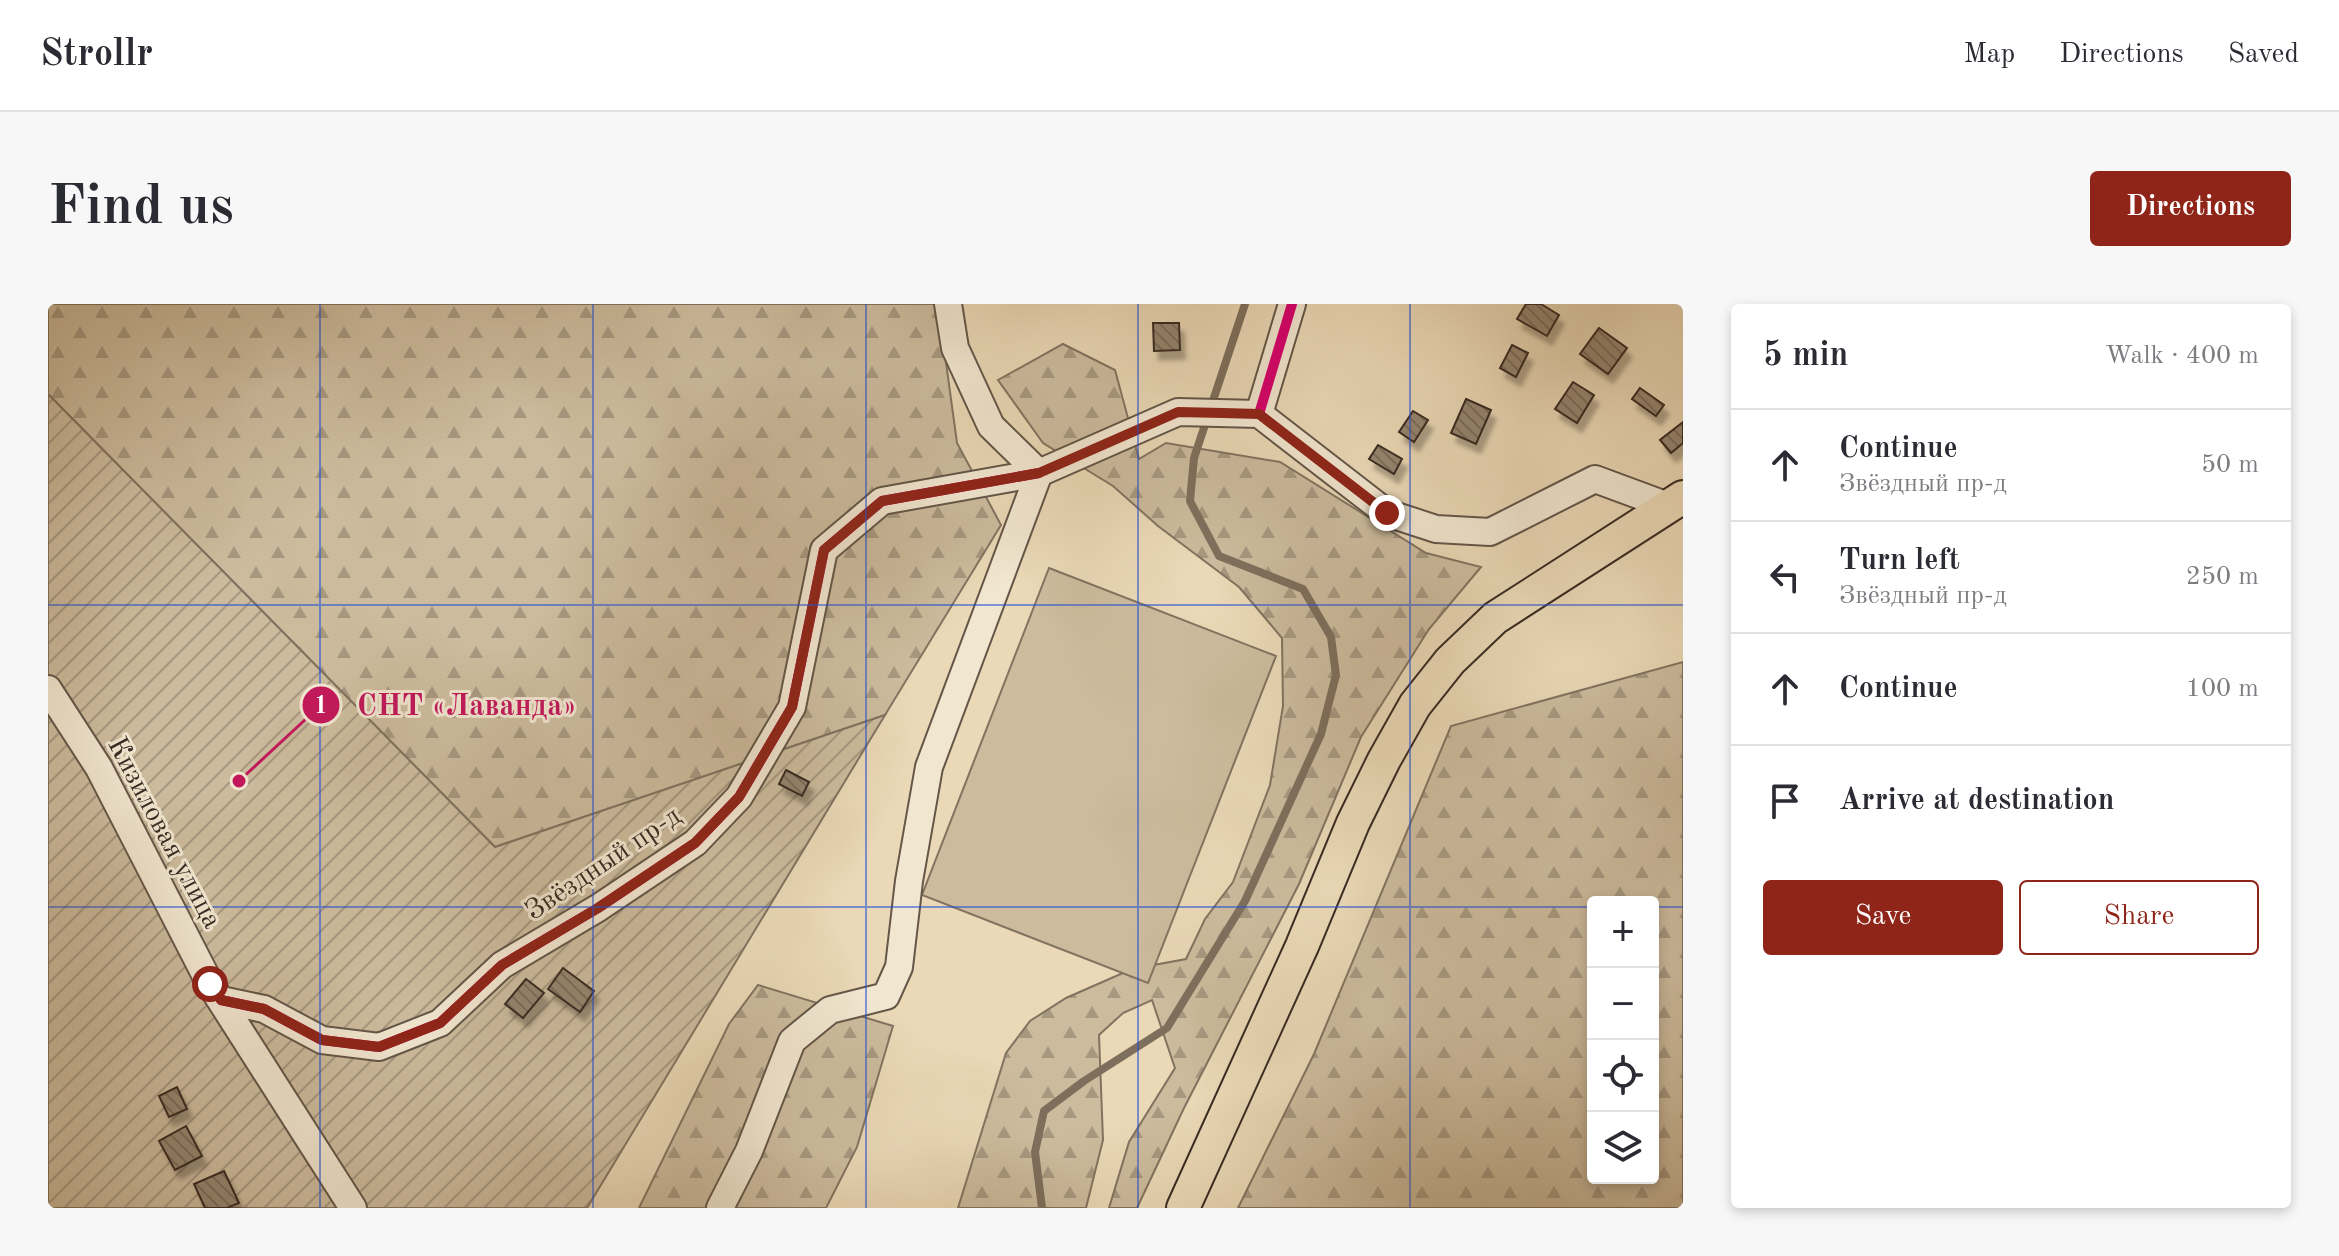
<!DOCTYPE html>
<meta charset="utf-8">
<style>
body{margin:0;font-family:"Old Standard TT",serif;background:#f7f7f7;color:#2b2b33}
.controls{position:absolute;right:24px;bottom:24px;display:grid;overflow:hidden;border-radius:8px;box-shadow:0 4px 12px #0003}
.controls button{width:72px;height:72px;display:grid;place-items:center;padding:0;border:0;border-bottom:2px solid #e1e1e2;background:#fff;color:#2b2b33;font:40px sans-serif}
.stop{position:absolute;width:24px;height:24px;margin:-18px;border:6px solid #8f2418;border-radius:50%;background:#fff}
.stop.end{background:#8f2418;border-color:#fff;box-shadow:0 2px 8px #0008}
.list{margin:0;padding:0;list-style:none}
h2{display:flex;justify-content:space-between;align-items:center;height:104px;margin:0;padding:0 32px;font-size:34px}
h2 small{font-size:26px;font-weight:400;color:#7c7c81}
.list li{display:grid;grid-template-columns:52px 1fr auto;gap:24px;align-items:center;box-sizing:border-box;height:112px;padding:0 32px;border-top:2px solid #e1e1e2}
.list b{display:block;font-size:30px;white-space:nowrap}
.list p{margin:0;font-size:26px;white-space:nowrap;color:#7c7c81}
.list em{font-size:26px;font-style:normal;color:#7c7c81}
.actions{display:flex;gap:16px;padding:24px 32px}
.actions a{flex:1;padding:18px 0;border:2px solid #8f2418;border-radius:8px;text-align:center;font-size:28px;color:#8f2418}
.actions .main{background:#8f2418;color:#fff}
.icon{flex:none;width:44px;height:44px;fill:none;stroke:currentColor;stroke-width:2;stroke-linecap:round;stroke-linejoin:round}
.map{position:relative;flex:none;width:1635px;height:904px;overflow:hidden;border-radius:8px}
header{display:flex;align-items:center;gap:48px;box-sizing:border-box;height:112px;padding:0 40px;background:#fff;border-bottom:2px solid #e1e1e2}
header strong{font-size:38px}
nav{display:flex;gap:44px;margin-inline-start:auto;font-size:28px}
.intro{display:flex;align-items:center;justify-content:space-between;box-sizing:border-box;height:192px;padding:0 48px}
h1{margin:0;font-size:56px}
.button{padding:20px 36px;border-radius:8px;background:#8f2418;color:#fff;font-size:28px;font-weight:700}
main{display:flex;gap:48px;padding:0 48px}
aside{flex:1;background:#fff;border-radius:8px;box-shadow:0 4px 12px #0003}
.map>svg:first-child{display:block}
.forest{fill:url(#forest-firs);stroke:#827360;stroke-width:2;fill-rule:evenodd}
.park{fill:#ccbb9d;stroke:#827360;stroke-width:2}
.garden{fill:url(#garden-furrows);stroke:#827360;stroke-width:2}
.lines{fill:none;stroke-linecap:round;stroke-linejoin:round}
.stream{stroke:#7e6f5d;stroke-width:8}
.building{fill:url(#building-back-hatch);stroke:#382b23;stroke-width:2;filter:url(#shadow)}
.minor-casing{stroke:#645648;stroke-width:30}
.major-casing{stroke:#382b23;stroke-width:36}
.minor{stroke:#f1e6d0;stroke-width:26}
.major{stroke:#ead8b6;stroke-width:32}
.cycleway-casing{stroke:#f1e6d0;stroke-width:15}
.cycleway{stroke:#d6006c;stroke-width:10}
.route{stroke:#8f2418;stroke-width:10}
.grid{fill:none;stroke:#1d4ed8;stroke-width:2;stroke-opacity:0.55}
.labels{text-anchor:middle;stroke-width:6;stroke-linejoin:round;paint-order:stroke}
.street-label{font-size:28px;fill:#382b23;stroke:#f1e6d0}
.leader{fill:none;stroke:#c2185b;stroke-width:3}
.callout-dot{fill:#c2185b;stroke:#f1e6d0;stroke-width:3}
.mark-label{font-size:24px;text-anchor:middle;font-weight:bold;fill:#fff}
.callout-label{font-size:30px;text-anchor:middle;font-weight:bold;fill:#c2185b;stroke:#f1e6d0;stroke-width:6;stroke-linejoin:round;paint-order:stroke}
</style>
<header>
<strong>Strollr</strong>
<nav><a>Map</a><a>Directions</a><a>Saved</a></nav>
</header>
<div class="intro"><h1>Find us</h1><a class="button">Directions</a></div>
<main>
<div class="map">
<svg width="1635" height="904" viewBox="0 0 1635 904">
<defs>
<pattern id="forest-firs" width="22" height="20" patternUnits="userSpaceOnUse" patternTransform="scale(2)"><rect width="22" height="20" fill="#ccbb9d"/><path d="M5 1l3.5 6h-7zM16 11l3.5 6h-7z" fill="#a79880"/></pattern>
<pattern id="garden-furrows" width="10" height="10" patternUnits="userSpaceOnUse" patternTransform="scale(2)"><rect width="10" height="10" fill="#ccbb9d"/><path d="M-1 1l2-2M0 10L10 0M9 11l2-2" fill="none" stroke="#a79880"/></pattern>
<pattern id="building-back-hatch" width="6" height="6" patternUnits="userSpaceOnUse" patternTransform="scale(2)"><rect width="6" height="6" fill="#95856f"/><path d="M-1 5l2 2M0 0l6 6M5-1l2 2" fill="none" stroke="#7b6d5b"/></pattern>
<filter id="shadow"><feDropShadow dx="5" dy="9" stdDeviation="2" flood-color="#0004"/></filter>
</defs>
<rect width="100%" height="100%" fill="#ead8b6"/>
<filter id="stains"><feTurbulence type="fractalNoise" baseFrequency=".0025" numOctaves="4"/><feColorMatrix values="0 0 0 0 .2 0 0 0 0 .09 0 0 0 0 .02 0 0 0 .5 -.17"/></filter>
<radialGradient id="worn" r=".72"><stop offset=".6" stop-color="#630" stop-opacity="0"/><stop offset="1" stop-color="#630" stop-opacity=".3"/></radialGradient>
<!-- forest -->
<g class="forest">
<polygon points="0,0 890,0 909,139 953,221 837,411 447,543 0,90"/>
<polygon points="1015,40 1067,66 1091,155 1118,139 1232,158 1378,249 1433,263 1381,325 1313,433 1251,580 1136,804 1089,904 1061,904 1081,838 1127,764 1104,696 1075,709 1051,731 1055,836 1038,904 910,904 958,749 982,717 1018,694 1084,665 1138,655 1157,615 1185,578 1222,481 1235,402 1234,334 1191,283 1110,222 1065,182 995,139 950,76"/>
<path d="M1635,358V904H1190L1266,750L1403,422ZM1545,598H1605V874H1545Z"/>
<polygon points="710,681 845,722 809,843 778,904 591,904 681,720"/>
</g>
<!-- park -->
<polygon class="park" points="1001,264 1228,352 1100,679 874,591"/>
<!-- garden -->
<polygon class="garden" points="0,90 447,543 837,411 539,904 0,904"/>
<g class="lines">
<!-- stream -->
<polyline class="stream" points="994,904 987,848 996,807 1036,777 1119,724 1197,597 1273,430 1288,371 1283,333 1255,285 1171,252 1142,197 1146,154 1197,0"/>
</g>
<!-- building -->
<g class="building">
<polygon points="1478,0 1493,0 1511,11 1499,32 1469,15"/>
<polygon points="1105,19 1131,19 1132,46 1106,47"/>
<polygon points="1551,24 1579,44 1560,70 1532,50"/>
<polygon points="1464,41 1480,49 1468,73 1452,64"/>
<polygon points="1525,78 1546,91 1529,119 1507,105"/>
<polygon points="1592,84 1616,101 1608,112 1584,95"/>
<polygon points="1418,95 1443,106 1428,140 1403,129"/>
<polygon points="1365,107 1380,116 1366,138 1351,128"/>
<polygon points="1635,118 1635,139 1623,149 1612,136"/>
<polygon points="1330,141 1354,155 1346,170 1321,155"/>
<polygon points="738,466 761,478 754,492 731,480"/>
<polygon points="515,664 546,687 532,708 500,685"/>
<polygon points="478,675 496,689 475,714 457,700"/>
<polygon points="129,783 139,805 121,813 111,792"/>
<polygon points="138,822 154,852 127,866 111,837"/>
<polygon points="176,867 191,899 179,904 157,904 146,880"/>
</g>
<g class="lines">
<!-- minor casing -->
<g class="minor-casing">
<g id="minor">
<polyline points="900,0 907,44 943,122 991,169"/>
<polyline points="1211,110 1244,0"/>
<polyline points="0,385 51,464 162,680 305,904"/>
<polyline points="173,696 216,705 274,736 331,743 392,719 454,661 550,604 647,539 691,493 744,403 776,246 834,197 991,169 1130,108 1211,110 1339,209 1388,225 1442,228 1547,175 1620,202"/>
<polyline points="672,904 701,847 744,737 782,706 838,692 851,663 861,577 881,463 991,169"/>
</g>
</g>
<!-- major casing -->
<g class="major-casing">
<polyline id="major" points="1135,904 1254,642 1305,519 1336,456 1367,401 1402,357 1447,314 1635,193"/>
</g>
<!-- minor -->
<use href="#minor" class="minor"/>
<!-- major -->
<use href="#major" class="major"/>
<!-- cycleway casing -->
<g class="cycleway-casing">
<g id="cycleway">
<polyline points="1211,110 1244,0"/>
<polyline points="173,696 216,705 274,736 331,743 392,719 454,661 550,604 647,539 691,493 744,403 776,246 834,197 991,169"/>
</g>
</g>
<!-- cycleway -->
<use href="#cycleway" class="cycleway"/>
</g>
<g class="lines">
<!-- route -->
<polyline class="route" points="162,680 173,696 216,705 274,736 331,743 392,719 454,661 550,604 647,539 691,493 744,403 776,246 834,197 991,169 1130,108 1175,109 1211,110 1339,209"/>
</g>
<!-- grid -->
<path class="grid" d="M272,0V904M545,0V904M818,0V904M1090,0V904M1362,0V904M0,301H1635M0,603H1545M1605,603H1635"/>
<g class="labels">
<!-- street labels -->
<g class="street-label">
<text transform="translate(118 528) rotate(62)" y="10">Кизиловая улица</text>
<text transform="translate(554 558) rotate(-34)" y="10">Звёздный пр-д</text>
</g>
</g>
<!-- callouts -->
<path class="leader" d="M191 477L273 401"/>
<g class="callout-dot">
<circle cx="191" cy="477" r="8"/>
<circle cx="273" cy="401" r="20"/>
</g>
<g class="mark-label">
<text x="273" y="409">1</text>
</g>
<g class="callout-label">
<text x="419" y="411">СНТ «Лаванда»</text>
</g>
<rect width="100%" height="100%" filter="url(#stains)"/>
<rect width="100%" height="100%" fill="url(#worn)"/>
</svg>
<div class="controls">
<button>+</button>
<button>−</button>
<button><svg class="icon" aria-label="locate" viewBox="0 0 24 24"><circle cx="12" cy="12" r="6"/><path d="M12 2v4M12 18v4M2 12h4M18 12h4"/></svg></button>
<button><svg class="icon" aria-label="layers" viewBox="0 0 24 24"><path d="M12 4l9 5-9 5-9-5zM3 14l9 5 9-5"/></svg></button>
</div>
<div class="stop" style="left:162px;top:680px"></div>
<div class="stop end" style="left:1339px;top:209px"></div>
</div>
<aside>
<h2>5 min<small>Walk · 400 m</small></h2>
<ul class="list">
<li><svg class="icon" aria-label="ahead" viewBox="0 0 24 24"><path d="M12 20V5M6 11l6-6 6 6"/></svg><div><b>Continue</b><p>Звёздный пр-д</p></div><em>50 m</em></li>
<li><svg class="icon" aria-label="left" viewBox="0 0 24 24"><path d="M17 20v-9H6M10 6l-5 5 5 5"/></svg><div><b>Turn left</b><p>Звёздный пр-д</p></div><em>250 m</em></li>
<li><svg class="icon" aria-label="ahead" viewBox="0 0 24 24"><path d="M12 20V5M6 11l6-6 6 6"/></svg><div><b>Continue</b></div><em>100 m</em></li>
<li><svg class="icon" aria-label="arrive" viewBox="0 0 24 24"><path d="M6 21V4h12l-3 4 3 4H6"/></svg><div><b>Arrive at destination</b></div></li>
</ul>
<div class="actions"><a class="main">Save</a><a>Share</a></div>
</aside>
</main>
